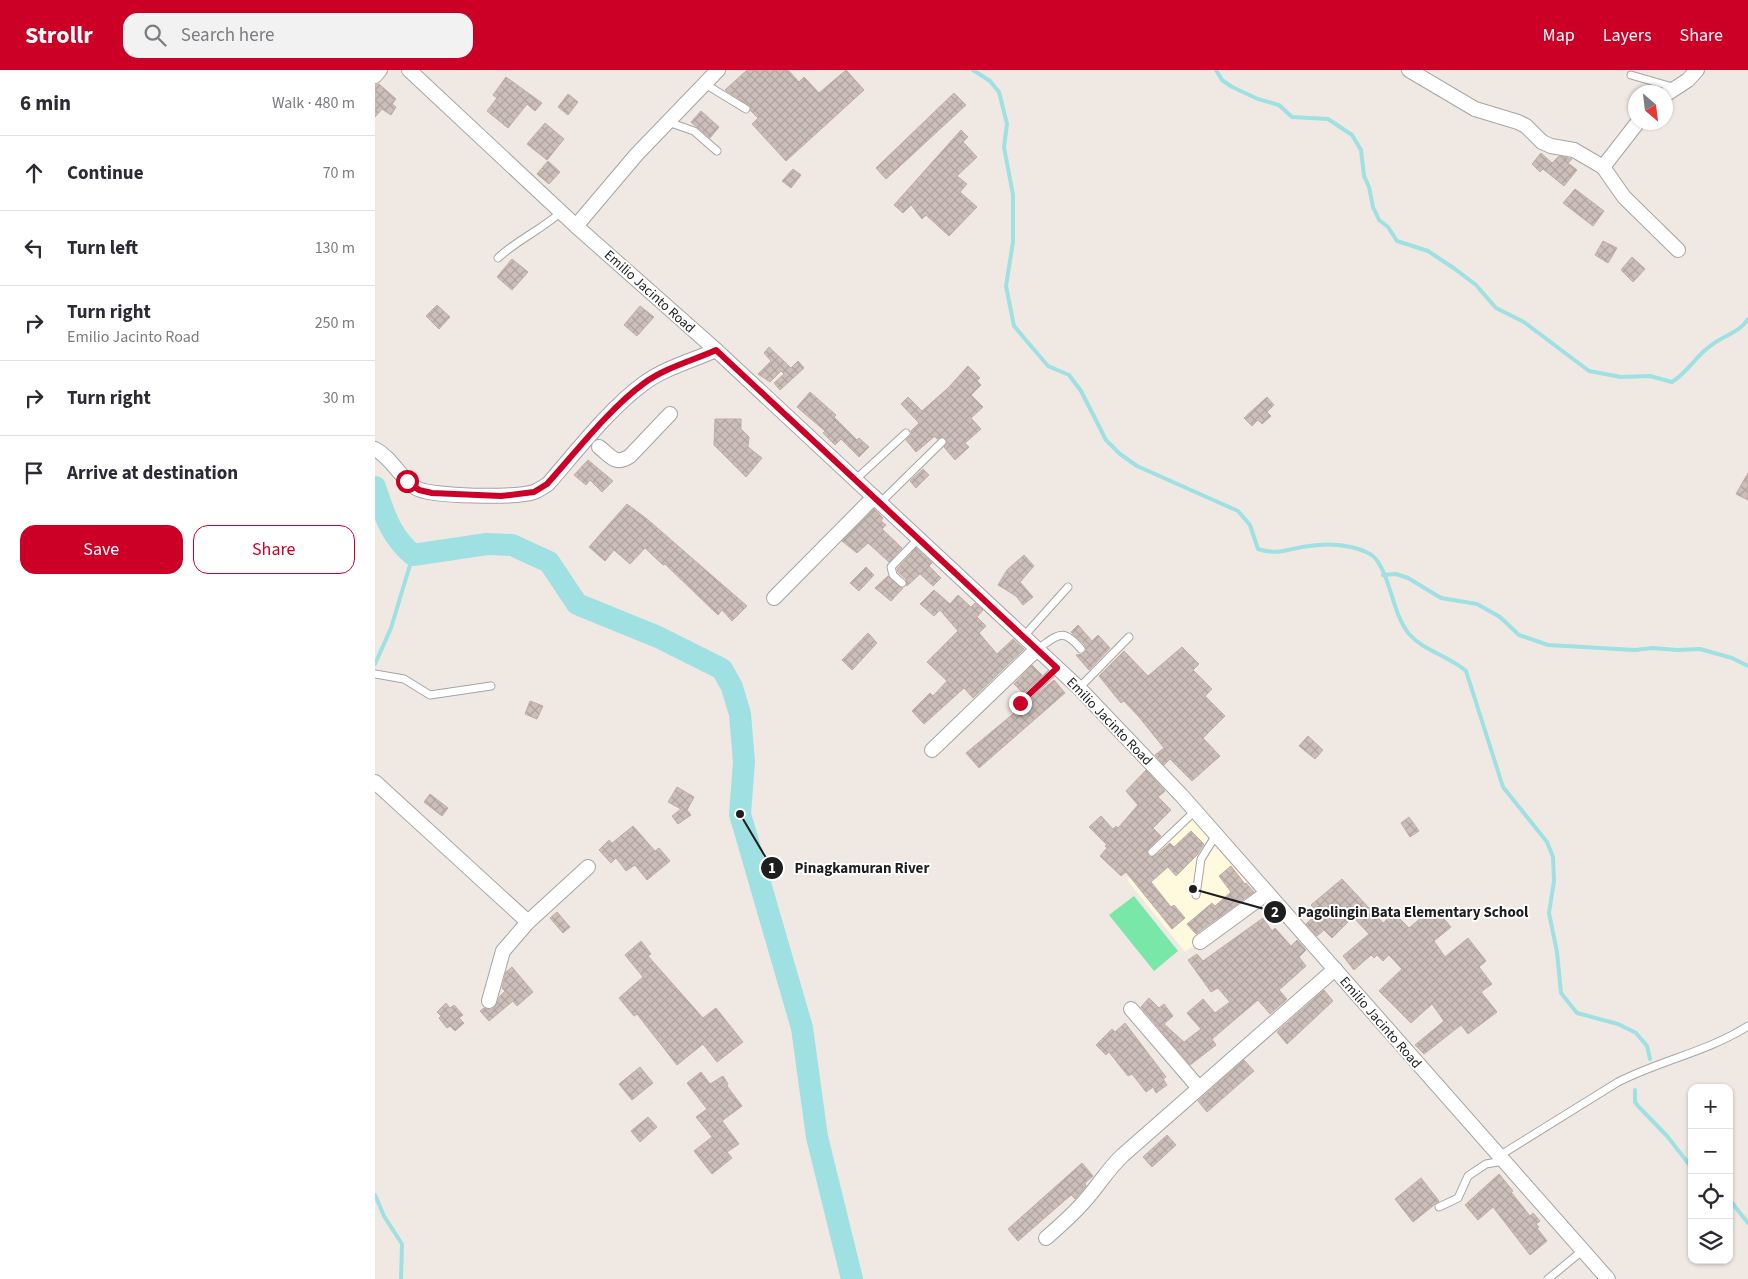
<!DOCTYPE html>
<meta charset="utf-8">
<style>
body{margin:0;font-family:"Source Sans 3",sans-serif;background:#f2f2f3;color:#2b2b33}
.controls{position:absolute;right:15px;bottom:15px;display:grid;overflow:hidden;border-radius:10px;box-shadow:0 1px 4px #0004}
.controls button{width:45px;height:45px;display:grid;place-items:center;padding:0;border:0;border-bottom:1px solid #e1e1e2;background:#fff;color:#2b2b33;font:25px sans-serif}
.compass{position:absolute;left:1253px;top:15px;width:45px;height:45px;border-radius:50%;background:#fff;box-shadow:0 1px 4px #0004;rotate:152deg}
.stop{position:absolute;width:15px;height:15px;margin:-11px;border:4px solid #cc0026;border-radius:50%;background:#fff}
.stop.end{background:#cc0026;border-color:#fff;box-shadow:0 1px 5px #0008}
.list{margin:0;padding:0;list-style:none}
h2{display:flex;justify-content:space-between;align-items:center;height:65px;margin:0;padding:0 20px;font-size:21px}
h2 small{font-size:16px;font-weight:400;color:#7c7c81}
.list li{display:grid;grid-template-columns:32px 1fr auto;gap:15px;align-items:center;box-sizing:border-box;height:75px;padding:0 20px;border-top:1px solid #e1e1e2}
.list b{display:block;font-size:19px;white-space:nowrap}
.list p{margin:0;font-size:16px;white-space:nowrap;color:#7c7c81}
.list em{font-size:16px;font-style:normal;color:#7c7c81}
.actions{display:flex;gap:10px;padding:15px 20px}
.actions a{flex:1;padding:11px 0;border:1px solid #cc0026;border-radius:15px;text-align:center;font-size:18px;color:#cc0026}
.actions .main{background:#cc0026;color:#fff}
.icon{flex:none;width:28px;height:28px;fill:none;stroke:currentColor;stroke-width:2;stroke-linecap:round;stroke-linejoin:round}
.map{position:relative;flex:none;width:1373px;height:1209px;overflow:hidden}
header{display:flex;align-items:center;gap:30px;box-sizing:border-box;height:70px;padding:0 25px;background:#cc0026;color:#fff}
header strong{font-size:24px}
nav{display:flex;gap:28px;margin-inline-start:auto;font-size:18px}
.search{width:350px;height:45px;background:#f2f2f3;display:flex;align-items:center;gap:12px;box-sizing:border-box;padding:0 18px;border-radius:15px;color:#7c7c81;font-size:19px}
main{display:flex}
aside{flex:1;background:#fff}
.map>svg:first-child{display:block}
.education{fill:#fff9dd}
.pitch{fill:#79e7a8}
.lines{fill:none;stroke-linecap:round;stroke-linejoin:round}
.stream{stroke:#9fe0e2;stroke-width:4}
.river{stroke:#9fe0e2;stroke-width:22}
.building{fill:url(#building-cross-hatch);stroke:#c3aca4}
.lane-casing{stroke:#a5a5a5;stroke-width:9}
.street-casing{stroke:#a5a5a5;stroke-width:16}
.lane{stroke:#fff;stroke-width:7}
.street{stroke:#fff;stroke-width:14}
.route{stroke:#cc0026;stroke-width:6}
.labels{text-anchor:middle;stroke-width:4;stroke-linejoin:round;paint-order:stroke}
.street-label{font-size:14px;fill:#1e1e1e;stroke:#fff}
.leader{fill:none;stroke:#1e1e1e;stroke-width:2}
.callout-dot{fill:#1e1e1e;stroke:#fff;stroke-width:2}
.mark-label{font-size:15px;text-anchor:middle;font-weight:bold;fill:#fff}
.callout-label{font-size:15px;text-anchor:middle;font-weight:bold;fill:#1e1e1e;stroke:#fff;stroke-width:4;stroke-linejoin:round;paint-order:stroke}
</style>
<header>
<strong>Strollr</strong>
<div class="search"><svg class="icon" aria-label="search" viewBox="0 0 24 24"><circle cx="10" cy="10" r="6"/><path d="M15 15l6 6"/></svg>Search here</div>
<nav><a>Map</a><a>Layers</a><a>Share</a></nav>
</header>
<main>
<aside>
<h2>6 min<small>Walk · 480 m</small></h2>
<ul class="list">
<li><svg class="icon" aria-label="ahead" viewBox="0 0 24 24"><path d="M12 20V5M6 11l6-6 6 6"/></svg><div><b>Continue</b></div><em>70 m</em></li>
<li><svg class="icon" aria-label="left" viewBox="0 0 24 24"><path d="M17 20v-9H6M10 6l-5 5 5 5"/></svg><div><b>Turn left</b></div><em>130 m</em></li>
<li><svg class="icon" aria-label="right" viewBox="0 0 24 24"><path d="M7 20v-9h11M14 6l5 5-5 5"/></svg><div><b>Turn right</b><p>Emilio Jacinto Road</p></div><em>250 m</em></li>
<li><svg class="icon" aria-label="right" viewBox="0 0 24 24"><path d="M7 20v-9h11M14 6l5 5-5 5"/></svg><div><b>Turn right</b></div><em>30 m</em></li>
<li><svg class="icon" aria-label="arrive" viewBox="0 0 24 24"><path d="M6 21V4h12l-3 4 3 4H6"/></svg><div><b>Arrive at destination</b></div></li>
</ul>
<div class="actions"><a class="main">Save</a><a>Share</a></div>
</aside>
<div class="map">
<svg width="1373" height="1209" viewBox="0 0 1373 1209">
<defs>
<pattern id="building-cross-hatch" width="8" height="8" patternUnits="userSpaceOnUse" patternTransform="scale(1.25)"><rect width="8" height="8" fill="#ccbeb9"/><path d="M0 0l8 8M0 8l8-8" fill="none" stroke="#afa39f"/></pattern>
</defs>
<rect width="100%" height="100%" fill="#f0e9e3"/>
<!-- education -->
<polygon class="education" points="818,749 885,828 810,882 752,810"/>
<!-- pitch -->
<polygon class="pitch" points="759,826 803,881 779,901 734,845"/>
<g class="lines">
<!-- stream -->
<g class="stream">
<path d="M598,0L615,11L624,22L632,54L629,77L638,125V172L631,216L639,256L673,296L694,305L706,321L731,370L745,384L762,396L863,441L875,455L883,479C903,486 915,478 934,476C947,474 964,474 976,477C984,479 995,482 1000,488C1016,507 1017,543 1034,564C1049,581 1074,586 1091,601L1128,717L1172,772L1178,787L1179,811L1174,843L1182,882L1186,923L1202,943L1243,954L1261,963L1272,976L1275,989"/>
<path d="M841,0L847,10L857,17L883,29L904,35L917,47L953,49L977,65L986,80L989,106L994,117L998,137L1004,150L1013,157L1022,171L1053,181L1080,199L1101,215L1121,238L1149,252L1214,301L1246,307L1275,306L1297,312C1314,301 1322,284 1338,274C1349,266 1366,261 1373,249"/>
<polyline points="1008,505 1021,504 1033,508 1066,528 1102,534 1125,547 1144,565 1173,575 1260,580 1278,578 1302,580 1325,579 1357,588 1373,596"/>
<polyline points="0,594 16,558 38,485"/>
<polyline points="1260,1020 1260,1032 1263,1036 1292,1066 1317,1098"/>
<polyline points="0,1125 9,1146 27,1174 26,1209"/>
<polyline points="1354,1129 1373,1153"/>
</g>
<!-- river -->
<path class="river" d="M0,417C10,446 15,465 38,485L112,474L137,475L174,492L202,534L283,567L347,599L357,617L365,644L369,692L365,744L427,958L442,1067L477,1209"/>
</g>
<!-- building -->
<g class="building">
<polygon points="372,0 413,0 424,12 429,7 444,23 471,0 489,20 411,91 377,54 383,48 376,41 375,36 350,20"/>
<polygon points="131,7 167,33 160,41 152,34 133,58 112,41 122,28 118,25"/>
<polygon points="4,14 21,29 17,34 21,37 16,45 7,39 0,47 0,15"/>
<polygon points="579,23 591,35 511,109 501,98"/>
<polygon points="193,24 203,32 193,45 183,37"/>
<polygon points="326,41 344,57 335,68 316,52"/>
<polygon points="170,53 189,69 172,90 152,74"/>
<polygon points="586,60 593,67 588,72 602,87 582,106 592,114 585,122 602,137 574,166 551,145 547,149 536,135 528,143 519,135"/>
<polygon points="1166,83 1177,93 1184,86 1197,89 1193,93 1202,100 1189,116 1168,99 1165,102 1157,94"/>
<polygon points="173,91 185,102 174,114 162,104"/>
<polygon points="418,99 426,105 416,118 407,111"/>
<polygon points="1200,119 1229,141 1218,156 1188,133"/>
<polygon points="1228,171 1242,178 1233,193 1220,185"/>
<polygon points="1257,187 1270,199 1258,212 1246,200"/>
<polygon points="137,189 153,202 137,220 122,207"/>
<polygon points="62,235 75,247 64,259 51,246"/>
<polygon points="265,236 279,247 262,266 249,255"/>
<polygon points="394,277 416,298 423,291 429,298 405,320 399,313 409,304 406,301 395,312 383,304 396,291 389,283"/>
<polygon points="593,296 605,308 602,311 606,315 596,325 608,337 596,348 606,359 590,373 594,377 580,390 569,377 572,371 568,367 562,369 560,366 541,382 531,370 536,365 536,361 544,353 526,334 533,327 547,341 573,318"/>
<polygon points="435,322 461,345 459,347 482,370 484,368 494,377 484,387 466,369 460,375 448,363 450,361 422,337"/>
<polygon points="892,327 899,335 892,342 896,346 887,354 883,350 877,356 869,348"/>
<polygon points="340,349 366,349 366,359 374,367 373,377 387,388 371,407 339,375"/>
<polygon points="213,390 238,411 227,422 215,410 211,415 199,405"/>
<polygon points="548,399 554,405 541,418 535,411"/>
<polygon points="1373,403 1373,430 1361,424"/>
<polygon points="252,434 272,449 372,536 357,551 347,540 343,545 290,494 288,495 270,478 255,494 239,480 230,491 214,477"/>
<polygon points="499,439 508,448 506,451 511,455 507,459 527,478 514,492 493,473 482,483 467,471"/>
<polygon points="541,478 557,493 554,496 566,508 558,516 545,504 532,516 531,509 523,502 522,499"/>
<polygon points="649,485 659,496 645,512 658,527 648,535 641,526 623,515 632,500"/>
<polygon points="491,497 499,505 484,521 475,513"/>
<polygon points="513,506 528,518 516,531 500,518"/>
<polygon points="559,520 575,534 583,525 596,537 600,533 608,540 602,547 611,556 604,563 622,584 638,569 649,579 598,628 589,618 549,654 537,641 555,623 558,626 572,611 552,592 583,561 565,540 559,546 545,534"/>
<polygon points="703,555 717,571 723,565 735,578 714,600 701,585 708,584 711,580 710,575 696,562"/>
<polygon points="493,563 502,573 477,600 467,590"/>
<polygon points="807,577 824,594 818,600 837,619 830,626 850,646 828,668 845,686 817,711 795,689 789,695 780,685 789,678 764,647 749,631 746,633 724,606 749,581 773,606"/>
<polygon points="657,595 667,605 648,623 639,614"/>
<polygon points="679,610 690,623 604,698 591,683"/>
<polygon points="155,631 168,636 162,649 150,644"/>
<polygon points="933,666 948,680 940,689 924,676"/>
<polygon points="771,700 790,721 783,727 796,740 778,758 786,766 773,779 773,785 780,786 795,773 799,777 816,761 829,774 822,785 801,806 793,797 776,812 796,837 799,835 810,848 797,859 751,802 746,806 725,786 732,778 730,776 732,775 714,757 726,746 738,759 741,756 743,758 763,735 751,721"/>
<polygon points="302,717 319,727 312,740 316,745 303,754 297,746 306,739 293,732"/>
<polygon points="55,724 73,738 67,746 49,732"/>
<polygon points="1034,747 1044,761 1035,767 1026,753"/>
<polygon points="258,756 280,781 284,778 295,791 272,810 260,795 251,801 241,788 236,793 224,780 234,770 237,773"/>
<polygon points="856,796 870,814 871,813 879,822 821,864 812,854 837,833 840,836 856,822 844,806"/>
<polygon points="967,809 1008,853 1019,843 1034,858 1059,837 1076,857 1059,871 1070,887 1093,868 1111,891 1104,897 1117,914 1106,922 1122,942 1093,964 1086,955 1049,984 1040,975 1069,951 1057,934 1036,953 1004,921 1027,899 1014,885 1008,891 1002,885 999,888 996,885 979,900 968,886 994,864 978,847 957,868 949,860 942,866 931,854 943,843 936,835"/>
<polygon points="182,842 195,857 188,863 175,848"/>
<polygon points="888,848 897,861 900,858 916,876 922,870 931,880 924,887 931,896 904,920 912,929 895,944 883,930 837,969 841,975 815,995 766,937 774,928 784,938 789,934 798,946 789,954 809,972 826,959 812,943 828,929 840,943 855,932 843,918 836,922 813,890 822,884 828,891"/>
<polygon points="266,871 276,884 273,886 328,948 341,938 368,972 342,992 328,974 302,995 262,944 259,946 244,928 268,907 250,885"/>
<polygon points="137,897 158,922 142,936 138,931 114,951 105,941 109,938 116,940 120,937 125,926 130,921 127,918 131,902"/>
<polygon points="949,920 958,931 912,974 902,962"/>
<polygon points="71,933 75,938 79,935 88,945 84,948 89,953 80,961 75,956 72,958 64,948 66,946 62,942"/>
<polygon points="750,953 791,1007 788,1009 792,1015 781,1023 778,1017 771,1022 757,1004 753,1006 734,982 731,985 721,975 737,959 740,962"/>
<polygon points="869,990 879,1001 832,1042 823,1031"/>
<polygon points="265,997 278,1013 257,1030 244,1014"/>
<polygon points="326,1002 335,1014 348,1006 353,1014 352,1016 367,1036 347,1051 364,1074 352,1082 357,1088 337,1104 319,1081 337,1067 321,1047 332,1039 312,1013"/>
<polygon points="273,1047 282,1057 265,1072 256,1061"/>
<polygon points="792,1065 801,1075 777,1097 768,1087"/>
<polygon points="707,1093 718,1106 710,1113 711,1116 700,1129 696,1125 643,1171 633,1159"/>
<polygon points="1124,1104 1138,1121 1136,1122 1155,1146 1158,1143 1165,1151 1161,1154 1164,1157 1162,1158 1172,1171 1155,1185 1118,1137 1103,1150 1090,1135"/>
<polygon points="1046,1108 1064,1131 1038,1152 1020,1129"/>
</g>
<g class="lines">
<!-- lane casing -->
<g class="lane-casing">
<g id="lane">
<polyline points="1256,5 1301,18"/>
<polyline points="330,14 371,39"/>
<polyline points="293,52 319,61 342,81"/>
<path d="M123,188C142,170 166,160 186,142"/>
<polyline points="481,409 531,363"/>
<polyline points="506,432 567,372"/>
<polyline points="527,513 518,505 516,497 544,468"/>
<polyline points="649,566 693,517"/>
<path d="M662,579C684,565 687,557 706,579"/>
<polyline points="0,604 29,609 55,625 116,616"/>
<polyline points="704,618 754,567"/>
<polyline points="645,633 682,598"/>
<polyline points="777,782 820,741"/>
<polyline points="821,825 826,789 841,765"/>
<path d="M1124,1086L1243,1012C1286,990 1332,982 1373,956"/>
<polyline points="1064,1137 1083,1128 1093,1106 1111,1094 1128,1091"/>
<polyline points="1173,1209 1207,1181"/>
</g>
</g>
<!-- street casing -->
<g class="street-casing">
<g id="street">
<polyline points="34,0 201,156 341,280 704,618 807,726 1233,1209"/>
<polyline points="1034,0 1100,39 1143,52 1151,56 1167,72 1176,76 1199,80 1228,97"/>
<polyline points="0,6 5,0"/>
<polyline points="1290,25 1313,10 1322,0"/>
<polyline points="1263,52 1228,97 1249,127 1303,180"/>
<polyline points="201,156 262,84 343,0"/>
<path d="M224,377C236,386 240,396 255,386L295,344"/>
<path d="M0,379C17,388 25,408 41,418C55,427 143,428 159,422C164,420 168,417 173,414C201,382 234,339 268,314C289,298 317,291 341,280"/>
<polyline points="399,528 499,427"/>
<polyline points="557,680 662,579"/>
<polyline points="0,712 153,852 213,797"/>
<polyline points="825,872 892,823"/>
<polyline points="114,931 128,881 153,852"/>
<polyline points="756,939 824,1018"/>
<path d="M671,1168C686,1155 701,1142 713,1127C725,1113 734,1098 748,1085L960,899"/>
</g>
</g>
<!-- lane -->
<use href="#lane" class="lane"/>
<!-- street -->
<use href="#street" class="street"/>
</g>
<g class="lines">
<!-- route -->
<path class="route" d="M32,411L44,420L57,423L126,426L159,422L172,414C200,383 235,338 268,314C289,298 317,291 341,280L682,598L645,633"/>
</g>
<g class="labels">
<!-- street labels -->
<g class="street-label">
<text transform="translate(275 221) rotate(42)" y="5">Emilio Jacinto Road</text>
<text transform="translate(735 651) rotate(46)" y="5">Emilio Jacinto Road</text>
<text transform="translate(1006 952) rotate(49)" y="5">Emilio Jacinto Road</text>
</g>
</g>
<!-- callouts -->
<path class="leader" d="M365 744L397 798M818 819L900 842"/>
<g class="callout-dot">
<circle cx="365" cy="744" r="5"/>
<circle cx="818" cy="819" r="5"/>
<circle cx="397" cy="798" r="12"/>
<circle cx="900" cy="842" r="12"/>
</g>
<g class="mark-label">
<text x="397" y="803">1</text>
<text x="900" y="847">2</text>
</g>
<g class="callout-label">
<text x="487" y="803">Pinagkamuran River</text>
<text x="1038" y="847">Pagolingin Bata Elementary School</text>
</g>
</svg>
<div class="controls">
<button>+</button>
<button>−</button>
<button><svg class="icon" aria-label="locate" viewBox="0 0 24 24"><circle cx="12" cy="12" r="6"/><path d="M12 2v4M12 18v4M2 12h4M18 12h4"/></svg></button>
<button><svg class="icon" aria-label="layers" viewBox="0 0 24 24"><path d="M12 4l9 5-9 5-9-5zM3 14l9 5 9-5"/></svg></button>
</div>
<svg class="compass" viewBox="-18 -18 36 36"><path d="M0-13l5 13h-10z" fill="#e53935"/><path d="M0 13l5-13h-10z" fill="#7c7c81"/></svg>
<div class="stop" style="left:32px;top:411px"></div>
<div class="stop end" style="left:645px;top:633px"></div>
</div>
</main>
